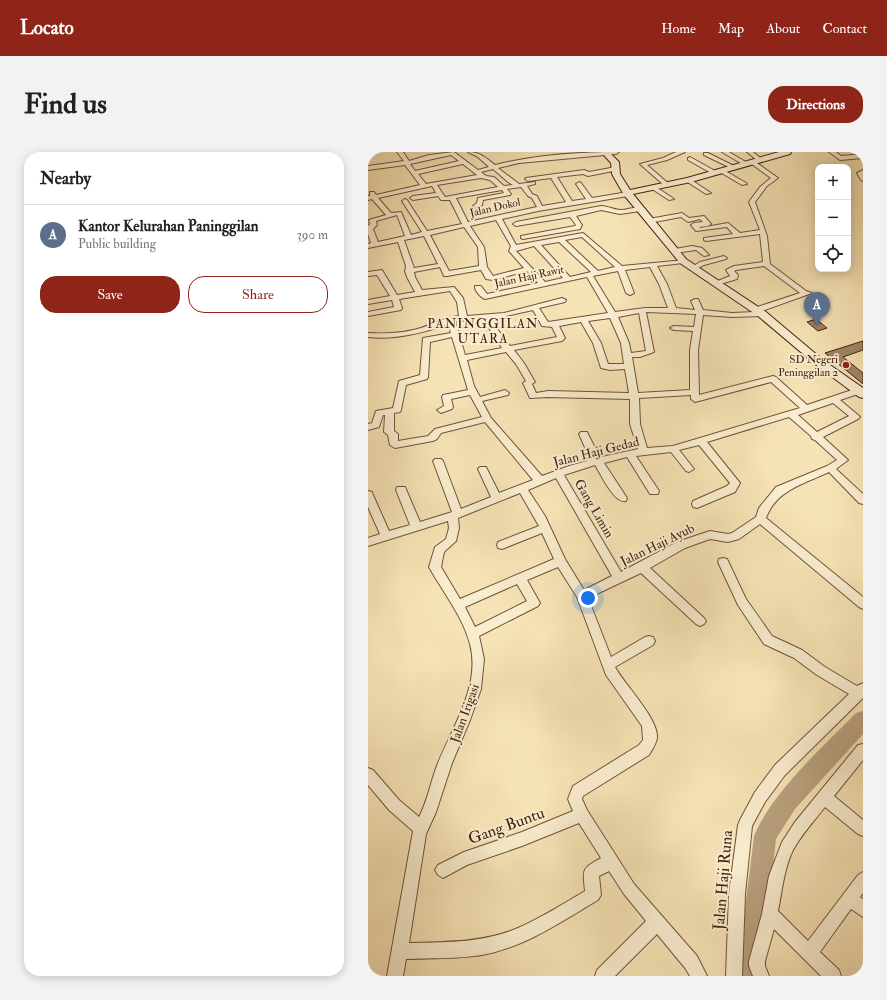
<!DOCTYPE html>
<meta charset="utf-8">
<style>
body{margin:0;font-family:"IM FELL Double Pica",serif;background:#f2f2f2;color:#222}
.controls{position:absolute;right:12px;top:12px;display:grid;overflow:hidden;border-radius:8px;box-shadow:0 2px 10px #0003}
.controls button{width:36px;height:36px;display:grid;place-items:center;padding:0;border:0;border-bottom:1px solid #e0e0e0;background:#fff;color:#222;font:20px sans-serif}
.you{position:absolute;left:220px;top:446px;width:14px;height:14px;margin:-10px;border:3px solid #fff;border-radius:50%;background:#1a73e8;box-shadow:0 0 0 6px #1a73e833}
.badge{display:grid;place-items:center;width:26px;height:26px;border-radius:50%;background:#8f2418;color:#fff;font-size:13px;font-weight:700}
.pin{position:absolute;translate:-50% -33px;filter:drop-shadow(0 1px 2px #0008)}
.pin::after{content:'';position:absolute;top:21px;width:14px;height:12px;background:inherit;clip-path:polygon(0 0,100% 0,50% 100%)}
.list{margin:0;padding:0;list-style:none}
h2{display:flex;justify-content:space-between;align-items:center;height:52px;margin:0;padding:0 16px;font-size:17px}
h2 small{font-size:13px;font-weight:400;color:#767676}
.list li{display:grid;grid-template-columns:26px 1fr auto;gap:12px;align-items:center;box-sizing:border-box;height:60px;padding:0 16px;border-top:1px solid #e0e0e0}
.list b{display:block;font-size:15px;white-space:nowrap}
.list p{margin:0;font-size:13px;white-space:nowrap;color:#767676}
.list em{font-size:13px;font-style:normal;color:#767676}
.actions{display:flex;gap:8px;padding:12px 16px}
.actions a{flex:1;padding:9px 0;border:1px solid #8f2418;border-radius:16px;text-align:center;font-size:14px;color:#8f2418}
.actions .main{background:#8f2418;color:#fff}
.icon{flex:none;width:22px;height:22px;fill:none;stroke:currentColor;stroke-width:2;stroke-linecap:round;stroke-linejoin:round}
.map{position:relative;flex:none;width:495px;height:824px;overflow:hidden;border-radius:16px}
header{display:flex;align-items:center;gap:24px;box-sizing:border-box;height:56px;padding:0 20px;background:#8f2418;color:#fff}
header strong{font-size:19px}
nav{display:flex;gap:22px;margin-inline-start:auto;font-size:14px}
.intro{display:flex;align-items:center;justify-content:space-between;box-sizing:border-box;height:96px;padding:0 24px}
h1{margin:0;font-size:28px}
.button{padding:10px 18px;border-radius:16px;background:#8f2418;color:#fff;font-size:14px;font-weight:700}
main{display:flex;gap:24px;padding:0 24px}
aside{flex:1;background:#fff;border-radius:16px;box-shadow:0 2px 10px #0003}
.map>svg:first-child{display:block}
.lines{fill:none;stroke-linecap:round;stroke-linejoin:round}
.river{fill:#b9a17e;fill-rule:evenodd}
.building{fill:#a08667;stroke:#432113}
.street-casing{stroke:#70523c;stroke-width:2}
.secondary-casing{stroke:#432113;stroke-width:2}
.street{fill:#f9edcf;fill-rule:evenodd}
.secondary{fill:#f9edcf;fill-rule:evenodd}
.poi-dot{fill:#8f2418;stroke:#f9edcf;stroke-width:1.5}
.labels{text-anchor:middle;stroke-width:4;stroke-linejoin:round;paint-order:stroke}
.far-street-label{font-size:11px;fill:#432113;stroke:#f9edcf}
.far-poi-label{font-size:11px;fill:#432113;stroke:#f9edcf;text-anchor:end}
.far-quarter-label{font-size:13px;letter-spacing:1px;fill:#432113;stroke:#f9edcf}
.street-label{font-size:13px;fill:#432113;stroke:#f9edcf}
.near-street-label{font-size:16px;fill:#432113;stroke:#f9edcf}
</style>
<header>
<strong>Locato</strong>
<nav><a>Home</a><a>Map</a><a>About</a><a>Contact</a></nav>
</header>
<div class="intro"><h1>Find us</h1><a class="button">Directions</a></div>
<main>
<aside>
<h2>Nearby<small></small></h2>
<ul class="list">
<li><span class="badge" style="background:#5c6f8a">A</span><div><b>Kantor Kelurahan Paninggilan</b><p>Public building</p></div><em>390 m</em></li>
</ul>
<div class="actions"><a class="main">Save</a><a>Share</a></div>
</aside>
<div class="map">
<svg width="495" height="824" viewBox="0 0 495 824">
<rect width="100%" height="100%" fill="#f6e3b5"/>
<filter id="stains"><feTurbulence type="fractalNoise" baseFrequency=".005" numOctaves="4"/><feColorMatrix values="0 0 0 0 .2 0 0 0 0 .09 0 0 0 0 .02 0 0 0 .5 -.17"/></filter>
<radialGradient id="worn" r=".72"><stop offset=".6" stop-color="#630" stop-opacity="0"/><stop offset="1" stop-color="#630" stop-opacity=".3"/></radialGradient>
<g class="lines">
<!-- river -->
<path class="river" d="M495,559V582L427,657L408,687L396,797L391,824H365L372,797L386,684C404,640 454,596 488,561Z"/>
</g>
<!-- building -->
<g class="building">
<polygon points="448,167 459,176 450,179 439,170"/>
<polygon points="495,189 495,198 475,205 495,221 495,232 457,201"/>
</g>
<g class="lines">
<!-- street casing -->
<g class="street-casing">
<g id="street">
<path d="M29,0H35L41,9L61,3L86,0L110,18L121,15L110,5L100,0C112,0 118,6 127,13C167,3 210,0 251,0L248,2L151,11L130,16L151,32L167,30V32L159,34L164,42L169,44L174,54L198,50L183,26L160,29L157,27L158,26L216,18L221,20L248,15L250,16V18L220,24L215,22L189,25L204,49L218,47L208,32L211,30L213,31L224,46L260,40L263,42L260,44L170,59L134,67L148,93L215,81L254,114L317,108L319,109L315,111L289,114L299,132L308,156L327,158L323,149L327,147H330L335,158L364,161L387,160L385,158L386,156L432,141L396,114L368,118L366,119L370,123L369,127L349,133L345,131L362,124L358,118L366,114L395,110L392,82L338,89L336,88V86L365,82L359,75L328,79L323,73L326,71L335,70L332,67L320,70L313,65L281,71L278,69L281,67L314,61L321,66L336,64L343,72L340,74L331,75L332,76L360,71L372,81L392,78L381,50L392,35L403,26L381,10L386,9L410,26L399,34L387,50L399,84L402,112L438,139L444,141L391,160H397L398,162L394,164L364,165L335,163L330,198L331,243L405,224L408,225L439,253L487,237H493L494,239L493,241L472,248L490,263L492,265L490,267L455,285L480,308L468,317L495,342V352L491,351L461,320C436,332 408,338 398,366L495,445V457L491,455L392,372L371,387L360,390L342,387L317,396L282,416L336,466L338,469L336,472L332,474L328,472L273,421L220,446L243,505L277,485L281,484L285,485L287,489L285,493L247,515C256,532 291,567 289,586C288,592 284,598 281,603L215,644L214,647L219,658L266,732L329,804L339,824H322L317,816L289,782L247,824H227L229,818L278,769L256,742L241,719L231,724L233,743L230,748C193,770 157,795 114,803C89,807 63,806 38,807L35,824H19L45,679L21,658L0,633V616L5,618L31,648L51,665C60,648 63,628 70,611C85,574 113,533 102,492C95,465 75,440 61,415L67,395L78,387L81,376L80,369L0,394V386L12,382L0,355V339L4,340L5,343L21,379L42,373L28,338L29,335H37L52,370L84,360L65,309L67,307H73L75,309L93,357L123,345L110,317L112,315H118L131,341L165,328L117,270L73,281L69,287L65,289L27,296L22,293L20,283L16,280L17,263H15L11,275L0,278V272L4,271L8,259L25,256L31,229L52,223L55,186L83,181L80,172C55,181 27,188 0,185V181C16,182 37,181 53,176C65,172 78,165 91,164L89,150L82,139L31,147L34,156L33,158L0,164V160L26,155L24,148L0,152V148L22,144L9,123L0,124V120L14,118L29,143L47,140L39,125L37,119L38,114L30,90L0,96V92L3,91L0,82V74L2,72L1,68L18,63L4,47L0,48V44H2V40H6L8,43L52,33L37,13L0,18V14L36,9ZM83,3L91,9L47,19L42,12ZM95,12L109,23L58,32L50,22ZM125,17L140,30L145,33L136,34L126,25L118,24L113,20ZM113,26L122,28L130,35L77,45L69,33ZM64,34L68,41L45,44L42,46L45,48L70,44L73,48H82L94,72L59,79L39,48L37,47L34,49L54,80L43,83L33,60L23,61L10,46ZM153,35L160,44L164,46L169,55L100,70L88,46L134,38L136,41L110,46L109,51L105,54L108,56L114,53L115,48L142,43L143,42L139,37ZM29,63L37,84L10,90L5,77L9,73L8,69ZM128,68L143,94L141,99L156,116L125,124L119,115L116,95L102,74ZM96,75L110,95L111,114L81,119L62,83ZM56,84L70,112L46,116L36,88ZM214,85L247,115L230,119L197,88ZM191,90L223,120L202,125L173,93ZM166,94L195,126L177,130L148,99ZM72,115L76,124H79L113,118L118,127L125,128L159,119L170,131L119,142L113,134H107C106,138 113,146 117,147L219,125L240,161L180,170L171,156L197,150L198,148L194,146L136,161L99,164L95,146L86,135L54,138L47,125L46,120ZM282,115L291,132L300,156H277L247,160L225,124L250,119L258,141L262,143L266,141L257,118ZM165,158L174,174L184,175L189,185L142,194L130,178L128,166ZM278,160L328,162L326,175L306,174L302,176L306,178L325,179L322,198V238L270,241L264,205H272L286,200ZM271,161L278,199L263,201L261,191L250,165ZM242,166L253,191L256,212H240L233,191L220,169ZM120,167L122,178L134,196L97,203L87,169ZM213,170L225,191L233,216L242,218L257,217L261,241L180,239L168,241L164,232L167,230L156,211L146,198L194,189L197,186L191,174ZM84,185L100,238L75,243L74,245L76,254L69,258L73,261L84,257L85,255L83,247L102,243L114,265L67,277L60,284L30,289V282L26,279V261L32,260L33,258L38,233L59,227L60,225L62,190ZM138,200L148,212L158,229L155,231L162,246L180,245L262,247V272L270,297L229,306L230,302L219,280H213L211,282L220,302L219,309L201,314L174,324L123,266L114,249L140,243L141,241L137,238L112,245L106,234L99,208ZM403,230L432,256L305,294L279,296L272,272L271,246L323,243V247L327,250ZM465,251L481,264L449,280L430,263ZM421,265L443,284L444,287L447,288L469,308L459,314L408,335L391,356L388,365L364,381L360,382L342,379L309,390L253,420L196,323L227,313C233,322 246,352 258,349L259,346L236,311L259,305L282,342H290L291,339L268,304L303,300L318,319L321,320L326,317L311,298L331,293L362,331L359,334L325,349L324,352L325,355L329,356L367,340L372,331L339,290ZM188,326L244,424L216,438L197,407L177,364L160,338ZM152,341L171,374L130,390L129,393L130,396L134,397L174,381L186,407L92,447L73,415L76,400L88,389L91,376L90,366ZM190,415L209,445L238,523L274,574L275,588L271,593L205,634L200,647L205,659L154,680L96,700L70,713L67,718L70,723L75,726L99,713L154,694L211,671L233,706C213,717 215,717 217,739C195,752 173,766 150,776C115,791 77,790 41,791L58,682L68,660L84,611L102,568L113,537L116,507L111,484L170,454L172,451L159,428ZM149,432L159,449L107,475L97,455Z"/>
<polygon points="308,0 317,0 299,8 279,13 301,32 301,34 297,34 272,12 295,6"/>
<polygon points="354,0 361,0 381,12 376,13"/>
<polygon points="379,0 385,0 395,8 390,9"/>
<polygon points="461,0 468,0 473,4 495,2 495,6 472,8"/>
<polygon points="336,1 340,1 368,15 363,16 336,3"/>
<polygon points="322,5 349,20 350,21 345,22 320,8 320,6"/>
<polygon points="354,17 378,31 379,32 374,33 352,20 351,19"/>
<polygon points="495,18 495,29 493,28 489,21"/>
<polygon points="320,26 322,27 343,41 338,42 318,29 317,28"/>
<polygon points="286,34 288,35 306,47 301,48 284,37 283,36"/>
<path d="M233,54C240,54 246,58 253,58C260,58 269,53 275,57L272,59L252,62L233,58L208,64L214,73L212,77L155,87L153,86V84L207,74L208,73L202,65L148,74L145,72L148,70Z"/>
<polygon points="324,94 334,96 341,103 336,104 328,98 307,101 304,99 307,97"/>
<polygon points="356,104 359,106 358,107 336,113 326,118 322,116 332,110"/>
<polygon points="355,406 359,407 378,447 404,484 434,498 457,515 489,534 495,531 495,546 417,623 397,650 384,674 377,742 374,824 358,824 361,742 370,673 372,668 387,640 407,613 481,542 449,523 426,506 396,492 370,453 350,410 351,407"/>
<path d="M495,592V608L466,644L495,668V684L490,682L457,655C446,669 434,682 425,698C416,717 414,739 410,759L440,789L490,723L495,720V741L492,745L495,747V765L483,757L452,800L471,818L473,824H453L406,777L397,809V814L401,824H385L381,814V809L394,762L401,724L414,690L427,670L490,593Z"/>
</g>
</g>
<!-- secondary casing -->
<g class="secondary-casing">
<polygon id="secondary" points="233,0 241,0 251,10 252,22 262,38 319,26 411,0 423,0 422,2 323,30 265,42 318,107 398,160 455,208 495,236 495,246 491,245 447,212 390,164 312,111 256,43 244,22 243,11"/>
</g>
<!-- street -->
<use href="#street" class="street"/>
<!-- secondary -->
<use href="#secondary" class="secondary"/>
</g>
<!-- markers -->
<circle class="poi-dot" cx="478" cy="213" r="4"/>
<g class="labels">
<!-- far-street labels -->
<g class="far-street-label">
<text transform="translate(127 55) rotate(-13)" y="4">Jalan Dokol</text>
<text transform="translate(161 124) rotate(-12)" y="4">Jalan Haji Rawit</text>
</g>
<!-- far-poi labels -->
<g class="far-poi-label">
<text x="470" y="211">SD Negeri<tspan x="470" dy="13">Peninggilan 2</tspan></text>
</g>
<!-- far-quarter labels -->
<g class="far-quarter-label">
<text x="115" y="176">PANINGGILAN<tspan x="115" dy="15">UTARA</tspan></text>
</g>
<!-- street labels -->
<g class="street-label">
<text transform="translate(228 299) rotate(-14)" y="5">Jalan Haji Gedad</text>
<text transform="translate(227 356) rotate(60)" y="5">Gang Limin</text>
<text transform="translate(289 392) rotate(-26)" y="5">Jalan Haji Ayub</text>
<text transform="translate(96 561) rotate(-70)" y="5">Jalan Irigasi</text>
</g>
<!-- near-street labels -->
<g class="near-street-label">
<text transform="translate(138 673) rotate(-20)" y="6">Gang Buntu</text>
<text transform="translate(354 728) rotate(-85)" y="6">Jalan Haji Runa</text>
</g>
</g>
<rect width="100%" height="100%" filter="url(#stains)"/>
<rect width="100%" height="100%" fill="url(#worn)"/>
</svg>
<div class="controls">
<button>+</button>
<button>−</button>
<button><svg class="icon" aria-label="locate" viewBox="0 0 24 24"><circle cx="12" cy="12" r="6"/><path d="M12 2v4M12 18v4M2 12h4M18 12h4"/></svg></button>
</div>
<div class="you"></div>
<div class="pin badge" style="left:449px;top:173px;background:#5c6f8a">A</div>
</div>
</main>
